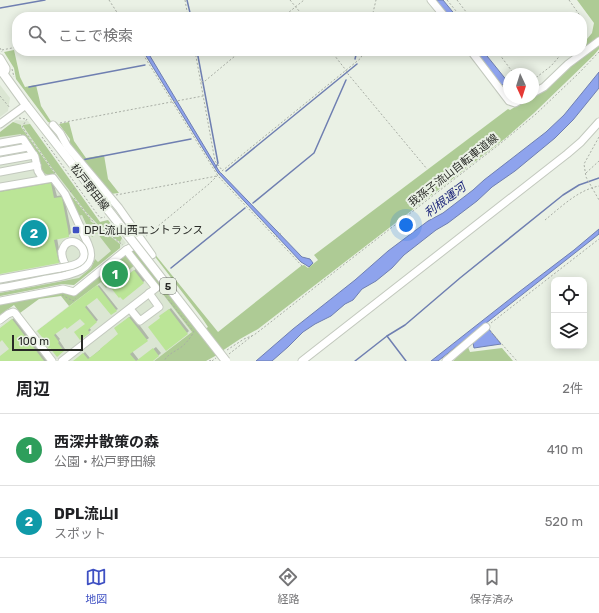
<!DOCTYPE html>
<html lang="ja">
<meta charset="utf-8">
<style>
body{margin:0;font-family:Rubik,"Noto Sans JP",sans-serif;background:#f2f2f2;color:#202124}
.controls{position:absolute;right:12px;bottom:12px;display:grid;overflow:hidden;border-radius:8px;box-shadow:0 2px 10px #0003}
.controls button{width:36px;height:36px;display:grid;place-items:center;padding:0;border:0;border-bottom:1px solid #e0e0e0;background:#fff;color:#202124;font:20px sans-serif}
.compass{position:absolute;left:503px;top:68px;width:36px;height:36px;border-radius:50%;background:#fff;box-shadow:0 2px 10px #0003;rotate:176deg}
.scale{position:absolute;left:12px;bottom:10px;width:71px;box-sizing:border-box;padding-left:4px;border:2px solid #282a26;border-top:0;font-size:11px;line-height:14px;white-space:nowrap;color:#282a26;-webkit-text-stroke:3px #eaf1e5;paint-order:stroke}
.you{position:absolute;left:406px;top:225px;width:14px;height:14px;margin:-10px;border:3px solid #fff;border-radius:50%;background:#1a73e8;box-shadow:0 0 0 6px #1a73e833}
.badge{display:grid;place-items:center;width:26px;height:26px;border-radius:50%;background:#3e50c3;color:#fff;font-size:13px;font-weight:700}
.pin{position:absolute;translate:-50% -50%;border:2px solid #fff;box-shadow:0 1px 4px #0006}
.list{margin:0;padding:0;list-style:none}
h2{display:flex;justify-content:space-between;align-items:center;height:52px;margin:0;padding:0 16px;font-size:17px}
h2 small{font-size:13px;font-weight:400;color:#757577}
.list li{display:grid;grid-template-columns:26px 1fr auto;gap:12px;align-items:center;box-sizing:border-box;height:72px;padding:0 16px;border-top:1px solid #e0e0e0}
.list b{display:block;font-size:15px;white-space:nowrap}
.list p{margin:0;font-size:13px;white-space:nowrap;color:#757577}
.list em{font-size:13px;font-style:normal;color:#757577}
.icon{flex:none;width:22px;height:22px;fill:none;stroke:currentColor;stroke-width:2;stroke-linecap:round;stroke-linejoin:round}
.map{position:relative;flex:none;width:599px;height:361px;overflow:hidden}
.search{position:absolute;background:#fff;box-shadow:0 2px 10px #0003;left:12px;right:12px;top:12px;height:44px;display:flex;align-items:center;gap:10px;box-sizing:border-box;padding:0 14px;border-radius:16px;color:#757577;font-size:15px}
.sheet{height:196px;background:#fff}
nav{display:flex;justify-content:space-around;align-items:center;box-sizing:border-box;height:56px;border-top:1px solid #e0e0e0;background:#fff;font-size:11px;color:#757577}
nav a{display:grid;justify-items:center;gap:2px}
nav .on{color:#3e50c3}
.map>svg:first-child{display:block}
.built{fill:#dbe6d3}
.green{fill:#aecb95}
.water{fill:#8ea3ed;stroke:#6f7fb1}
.shadow{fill:#0003}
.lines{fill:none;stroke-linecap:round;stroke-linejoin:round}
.stream{stroke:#6f7fb1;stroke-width:1.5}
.building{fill:#bbe597}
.minor-casing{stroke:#c3c9be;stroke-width:9}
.major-casing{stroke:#c3c9be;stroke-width:10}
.path{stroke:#a9aea5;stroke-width:1;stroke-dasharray:2 2;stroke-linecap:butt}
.minor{stroke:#fff;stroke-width:7}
.major{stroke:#fff;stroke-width:8}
.minor-bridge-casing{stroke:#c3c9be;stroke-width:9;stroke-linecap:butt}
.major-bridge-casing{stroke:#c3c9be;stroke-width:10;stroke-linecap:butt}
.minor-bridge{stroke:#fff;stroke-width:7}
.major-bridge{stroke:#fff;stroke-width:8}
.poi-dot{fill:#3e50c3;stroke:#eaf1e5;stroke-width:1.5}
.labels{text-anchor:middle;stroke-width:4;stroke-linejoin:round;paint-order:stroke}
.shield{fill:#eaf1e5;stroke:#62665f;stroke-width:1}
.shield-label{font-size:10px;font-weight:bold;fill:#282a26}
.street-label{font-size:11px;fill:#282a26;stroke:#eaf1e5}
.poi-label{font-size:11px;fill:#282a26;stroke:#eaf1e5;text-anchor:start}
.water-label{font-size:12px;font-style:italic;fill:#1f287c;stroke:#eaf1e5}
</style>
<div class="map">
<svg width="599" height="361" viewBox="0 0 599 361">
<rect width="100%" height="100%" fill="#eaf1e5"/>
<!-- built -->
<g class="built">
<polygon points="0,85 10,98 8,111 0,117"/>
<polygon points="16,120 28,121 100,222 108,220 126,243 74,285 62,284 0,296 0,132"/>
<polygon points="135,265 151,285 150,288 58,359 56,359 35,332 101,281 106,288"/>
<polygon points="160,290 192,332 154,361 69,361"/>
<polygon points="11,318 13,318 47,361 0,361 0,326"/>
</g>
<!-- green -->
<g class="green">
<polygon points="577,0 599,0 599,38 582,51 582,45 592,33 594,23"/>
<polygon points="599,43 599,49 594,55 534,113 507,137 258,329 240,339 222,351 205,329 208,327 202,318 143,241 145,242 218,332 301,266 304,265 308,268 318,260 314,255 508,109 510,110 529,98 533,98 533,95 573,63"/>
<polygon points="14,50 20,77 25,87 36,85 41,106 52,123 48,122 16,79 14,68 4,52"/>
<polygon points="13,122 21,125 21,127 68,192 48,175 42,172 21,137 21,134 0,137 0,132"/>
<polygon points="69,122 74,141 86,158 104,155 108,179 119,193 110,194 69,147 70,139 59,124"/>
<polygon points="30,124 100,222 108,220 122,238 120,242 103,230 86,212 52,168 23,126 23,125"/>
<polygon points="69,193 91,220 90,221 93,223 94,223 102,230 120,244 120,248 74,285 62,284 0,296 0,293 79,278 91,268 95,259 98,262 111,251 97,233 92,237 82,215 78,216 68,194"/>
<polygon points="133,247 217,355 206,361 154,361 192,332 129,250"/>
<polygon points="124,255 127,256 135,265 106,288 101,282 69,306 61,296 39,299 20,313 14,305 0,315 0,303 63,292 74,295"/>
<polygon points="468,347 470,352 502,348 513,361 453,361"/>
</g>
<!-- water -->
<g class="water">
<polygon points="436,0 443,0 457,17 449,17"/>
<polygon points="143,51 147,51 219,171 302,257 310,259 313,263 309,267 306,265 301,262 218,173"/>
<polygon points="475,51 483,51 508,82 508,84 501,85"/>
<polygon points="599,72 599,88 573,120 555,138 515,171 492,187 477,201 448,223 436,230 404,255 392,268 376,281 362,289 353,300 345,304 331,316 315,324 303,332 288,347 272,361 256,361 293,329 355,280 388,251 428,221 443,213 473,190 484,180 546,132 564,115 582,93"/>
<polygon points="599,229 599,234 438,361 431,361 515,295 574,250"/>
<polygon points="488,328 501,344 474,348 473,343"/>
</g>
<!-- shadow -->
<g class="shadow">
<polygon points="53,181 57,196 63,195 64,196 70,226 71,233 68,236 57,238 61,260 58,262 0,273 0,191"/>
<polygon points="137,268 146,280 143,282 115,286"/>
<polygon points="99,285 118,309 116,310 98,296 86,305 98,320 89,327 91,330 89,332 81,339 86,324 80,317 65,325 55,333 60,339 59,340 65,349 63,350 47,342 40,329"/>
<polygon points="171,308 189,331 187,333 161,318 162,315"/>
<polygon points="132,315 149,338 132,351 139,360 156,347 161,353 159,355 151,361 77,361 78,358 85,352 90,358 119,334 117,327"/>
<polygon points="14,318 47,361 0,361 0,357 11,349 2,339 0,340 0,329"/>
</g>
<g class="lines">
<!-- stream -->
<g class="stream">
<polyline points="187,0 191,17"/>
<polyline points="0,8 45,0"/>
<polyline points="367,17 367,16"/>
<polyline points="197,51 218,163 216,167"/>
<polyline points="355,59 357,51"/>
<polyline points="29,87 145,65"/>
<polyline points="82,160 191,139"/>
<polyline points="226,171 357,64"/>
<polyline points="253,203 314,153 346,80"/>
<polyline points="171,268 245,208"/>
<polyline points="387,336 406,361"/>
<polyline points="355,361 387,336 405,325 460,278 563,195 579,185 599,178"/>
</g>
</g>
<!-- building -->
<g class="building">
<polygon points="51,183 54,198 61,197 62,198 68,229 69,237 54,240 59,263 0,274 0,192"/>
<polygon points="134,270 144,283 123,300 120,297 119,298 111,288"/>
<polygon points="97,285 117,311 111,315 97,298 85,307 97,322 88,330 90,333 80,340 74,332 85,324 80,319 67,329 65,327 54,335 59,342 58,343 64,351 57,357 50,348 49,349 44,343 46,342 37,331"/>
<polygon points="169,309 188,334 166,351 148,327 160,318 159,316"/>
<polygon points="129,317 148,341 130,354 136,361 73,361 83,353 88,359 100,350 100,349 118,334 114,328"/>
<polygon points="12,319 44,361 0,361 0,356 9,349 2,340 0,342 0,328"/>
<polygon points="153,348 159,356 153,361 136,361"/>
</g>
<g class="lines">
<!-- minor casing -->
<g class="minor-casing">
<g id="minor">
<polyline points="431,0 445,17"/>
<polyline points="471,51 509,101 515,103 524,98"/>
<polyline points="0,58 6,68 6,70 4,74"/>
<polyline points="533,93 544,87 568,64 599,41"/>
<polyline points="0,124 26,105"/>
<polyline points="53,125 60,133 67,146 119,208 152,255"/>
<polyline points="0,143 23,139 35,157 38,171 43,179"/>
<polyline points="0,152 28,147"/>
<polyline points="0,161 34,155"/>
<polyline points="0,172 37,165"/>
<path d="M0,187L53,178L65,194L88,244C101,274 62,276 42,280C28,283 14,286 0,288"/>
<path d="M62,251C61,259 65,265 70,271"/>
<polyline points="0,279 60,268"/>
<polyline points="0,301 63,289 74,292 126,250 132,247 139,241"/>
<polyline points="130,309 140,321 159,307 149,293"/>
<polyline points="0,320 8,314 13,312 15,313 52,361"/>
<polyline points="62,361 156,288 126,250"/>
<polyline points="302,361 567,154 581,142 599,122"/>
<polyline points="446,361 486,327"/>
</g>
</g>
<!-- major casing -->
<g class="major-casing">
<polyline id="major" points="0,69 26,105 109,211"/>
</g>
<!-- path -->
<g class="path">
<polyline points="109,0 120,17"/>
<polyline points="185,0 188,17"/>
<polyline points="290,0 304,17"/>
<polyline points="447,0 461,17"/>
<polyline points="457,0 470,17"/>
<polyline points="569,0 581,17"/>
<polyline points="177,17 188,15"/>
<polyline points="283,17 304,0"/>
<polyline points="372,17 376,0"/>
<polyline points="582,18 584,26 582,30"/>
<polyline points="0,48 2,52"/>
<polyline points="2,50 17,47"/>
<polyline points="141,51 218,176 303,267"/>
<polyline points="195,51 215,161 222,170"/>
<polyline points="331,51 345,69 348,74 427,169"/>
<polyline points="497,51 514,74"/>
<polyline points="12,69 14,77"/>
<polyline points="533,80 551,66 564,51"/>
<polyline points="201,82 205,81 241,51"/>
<polyline points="0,96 10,108"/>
<polyline points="19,118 26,119"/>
<polyline points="27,119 22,127 55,173"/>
<polyline points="60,123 203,96"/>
<polyline points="42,137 100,218 105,217"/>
<polyline points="599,137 584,164 586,177 599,200"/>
<polyline points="586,173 599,161"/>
<polyline points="70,192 77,186"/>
<polyline points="116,195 217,176"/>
<polyline points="74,198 95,224 123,245"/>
<path d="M545,220C561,207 578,190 599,186"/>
<polyline points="146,236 209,184 222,171 361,58 363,51"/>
<polyline points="276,237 281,233"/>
<path d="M161,290L194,332C190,338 186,344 180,348C174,352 168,354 164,361"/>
<polyline points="62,295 73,301 76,298"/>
<polyline points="491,323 599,239"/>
<polyline points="491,332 517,361"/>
<polyline points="227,350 244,339 254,335 267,325 342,266 501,143 536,114 579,73 599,52"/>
<polyline points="229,354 252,336"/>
<polyline points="209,361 212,360"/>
<polyline points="212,361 216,358"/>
</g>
<!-- minor -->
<use href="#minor" class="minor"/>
<!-- major -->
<use href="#major" class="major"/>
<!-- minor-bridge casing -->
<g class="minor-bridge-casing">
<path id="minor-bridge" d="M60,268C65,267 73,266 78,263C96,253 69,228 62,251"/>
</g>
<!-- major-bridge casing -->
<g class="major-bridge-casing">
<polyline id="major-bridge" points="109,211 226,361"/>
</g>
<!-- minor-bridge -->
<use href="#minor-bridge" class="minor-bridge"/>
<!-- major-bridge -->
<use href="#major-bridge" class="major-bridge"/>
</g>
<!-- markers -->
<rect class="poi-dot" x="72" y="226" width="8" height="8" rx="2"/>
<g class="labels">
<!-- shield labels -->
<rect class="shield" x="160" y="278" width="16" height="16" rx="3"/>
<g class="shield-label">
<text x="168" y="290">5</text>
</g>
<!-- street labels -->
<g class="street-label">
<text transform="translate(453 170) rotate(-38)" y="4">我孫子流山自転車道線</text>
<text transform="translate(90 187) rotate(52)" y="4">松戸野田線</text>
</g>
<!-- poi labels -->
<g class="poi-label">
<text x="84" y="234">DPL流山西エントランス</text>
</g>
<!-- water labels -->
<g class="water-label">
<text transform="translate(445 200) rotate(-37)" y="4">利根運河</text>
</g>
</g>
</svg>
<div class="controls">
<button><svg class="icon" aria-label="locate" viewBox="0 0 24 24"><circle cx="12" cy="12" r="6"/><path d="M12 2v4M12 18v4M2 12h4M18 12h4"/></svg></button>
<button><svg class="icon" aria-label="layers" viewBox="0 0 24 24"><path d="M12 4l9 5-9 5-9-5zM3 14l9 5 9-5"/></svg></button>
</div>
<svg class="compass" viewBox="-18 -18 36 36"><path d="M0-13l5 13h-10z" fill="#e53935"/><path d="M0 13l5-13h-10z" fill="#757577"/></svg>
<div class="scale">100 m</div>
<div class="you"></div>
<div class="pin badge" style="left:115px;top:274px;background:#2e9e5b">1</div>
<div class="pin badge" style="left:34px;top:233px;background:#0f9aa8">2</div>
<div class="search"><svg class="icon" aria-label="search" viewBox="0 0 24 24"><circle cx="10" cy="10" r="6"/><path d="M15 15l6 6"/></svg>ここで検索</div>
</div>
<section class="sheet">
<h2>周辺<small>2件</small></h2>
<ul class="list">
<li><span class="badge" style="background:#2e9e5b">1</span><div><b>西深井散策の森</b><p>公園 · 松戸野田線</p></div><em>410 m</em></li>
<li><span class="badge" style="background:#0f9aa8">2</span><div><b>DPL流山I</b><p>スポット</p></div><em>520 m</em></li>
</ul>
</section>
<nav>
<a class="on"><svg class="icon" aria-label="map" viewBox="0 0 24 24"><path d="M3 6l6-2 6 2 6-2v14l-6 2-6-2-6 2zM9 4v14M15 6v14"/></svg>地図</a>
<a><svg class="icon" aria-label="directions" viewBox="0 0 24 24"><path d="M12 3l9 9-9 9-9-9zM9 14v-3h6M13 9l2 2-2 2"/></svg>経路</a>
<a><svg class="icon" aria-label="saved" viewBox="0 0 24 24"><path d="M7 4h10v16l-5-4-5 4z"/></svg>保存済み</a>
</nav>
